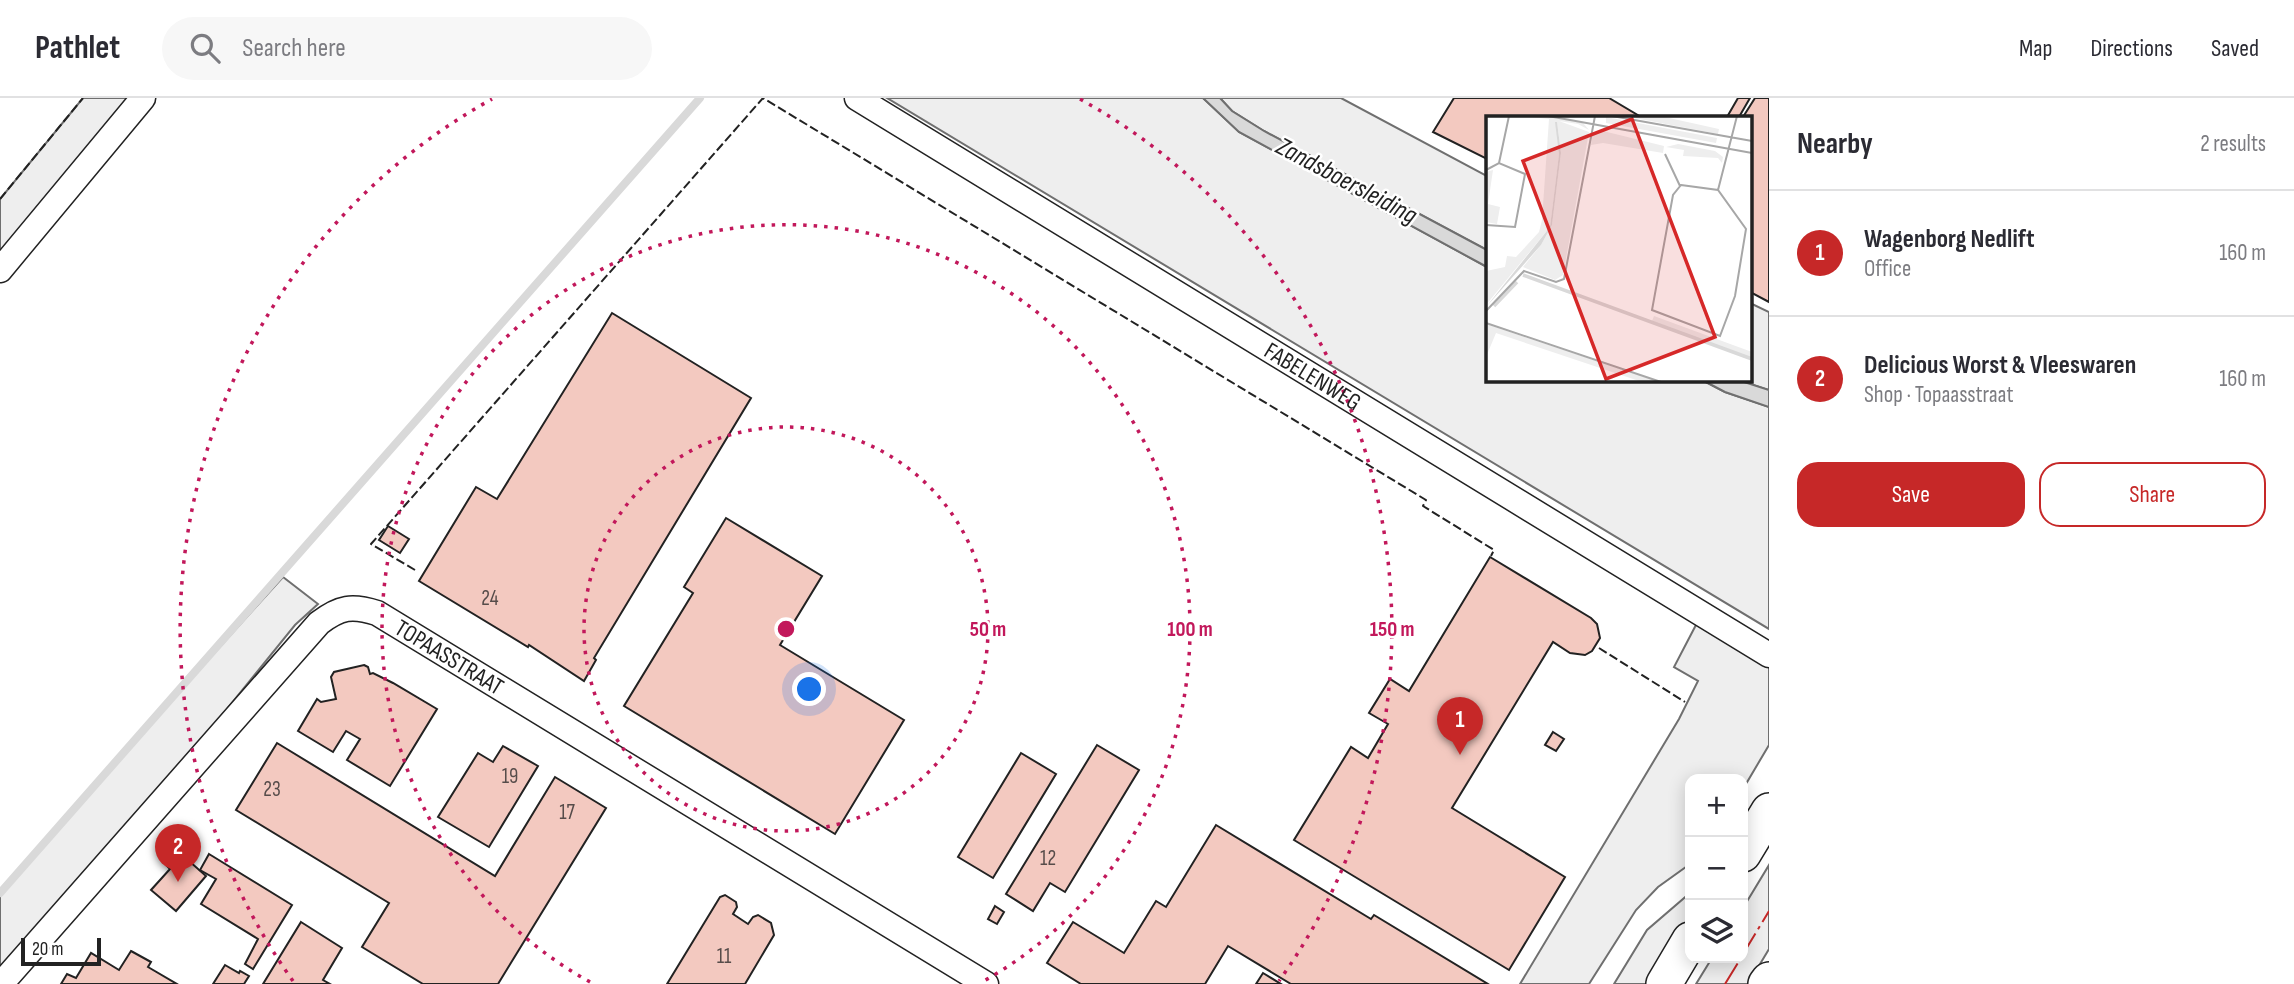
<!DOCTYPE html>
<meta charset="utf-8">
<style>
body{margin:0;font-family:"Sofia Sans Condensed",sans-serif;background:#f7f7f7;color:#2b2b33}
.controls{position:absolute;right:21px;bottom:21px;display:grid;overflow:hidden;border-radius:14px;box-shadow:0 4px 18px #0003}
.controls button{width:63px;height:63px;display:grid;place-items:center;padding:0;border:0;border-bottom:2px solid #e1e1e2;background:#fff;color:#2b2b33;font:35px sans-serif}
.scale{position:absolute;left:21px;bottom:18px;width:80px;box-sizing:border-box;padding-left:7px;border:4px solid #222;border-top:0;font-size:19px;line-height:24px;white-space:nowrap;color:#222;-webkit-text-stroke:5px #fff;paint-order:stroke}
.you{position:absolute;left:810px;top:592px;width:24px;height:24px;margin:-18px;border:5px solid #fff;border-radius:50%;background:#1a73e8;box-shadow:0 0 0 10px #1a73e833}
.badge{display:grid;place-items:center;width:46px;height:46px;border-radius:50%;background:#c62828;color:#fff;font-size:23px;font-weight:700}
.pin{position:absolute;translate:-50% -58px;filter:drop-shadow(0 2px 4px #0008)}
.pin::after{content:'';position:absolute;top:37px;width:24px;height:21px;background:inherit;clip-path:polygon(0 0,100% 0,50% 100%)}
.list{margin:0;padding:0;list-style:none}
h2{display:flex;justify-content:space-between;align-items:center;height:91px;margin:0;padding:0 28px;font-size:30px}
h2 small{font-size:23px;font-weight:400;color:#7c7c81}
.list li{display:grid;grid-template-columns:46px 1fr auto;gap:21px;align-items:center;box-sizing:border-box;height:126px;padding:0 28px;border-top:2px solid #e1e1e2}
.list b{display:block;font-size:26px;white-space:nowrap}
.list p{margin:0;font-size:23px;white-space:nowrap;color:#7c7c81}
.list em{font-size:23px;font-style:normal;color:#7c7c81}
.actions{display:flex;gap:14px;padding:21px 28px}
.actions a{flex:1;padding:16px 0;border:2px solid #c62828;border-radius:21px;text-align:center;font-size:24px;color:#c62828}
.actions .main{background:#c62828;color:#fff}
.icon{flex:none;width:38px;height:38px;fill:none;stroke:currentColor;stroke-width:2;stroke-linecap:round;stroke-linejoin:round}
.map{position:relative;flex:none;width:1769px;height:886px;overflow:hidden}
header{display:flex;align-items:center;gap:42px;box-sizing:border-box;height:98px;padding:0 35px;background:#fff;border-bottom:2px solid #e1e1e2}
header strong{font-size:33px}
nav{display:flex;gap:38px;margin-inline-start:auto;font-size:24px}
.search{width:490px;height:63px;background:#f7f7f7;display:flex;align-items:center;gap:18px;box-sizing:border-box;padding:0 24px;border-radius:38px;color:#7c7c81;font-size:26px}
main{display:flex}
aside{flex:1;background:#fff}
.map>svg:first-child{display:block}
.green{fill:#eee;stroke:#6f6f6f;stroke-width:2}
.water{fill:#d9d9d9;stroke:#6f6f6f;stroke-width:2}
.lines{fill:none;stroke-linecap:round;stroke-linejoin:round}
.stream{stroke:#d9d9d9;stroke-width:8}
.building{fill:#f3c9c0;stroke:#222;stroke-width:2}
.minor-casing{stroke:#222;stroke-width:27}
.secondary-casing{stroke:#222;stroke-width:38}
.minor{stroke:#fff;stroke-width:24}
.secondary{stroke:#fff;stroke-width:35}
.fence{stroke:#222;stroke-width:2;stroke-dasharray:9 3.5;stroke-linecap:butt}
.power{stroke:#c62828;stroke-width:2;stroke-dasharray:24 5 3.5 5;stroke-linecap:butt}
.ring{fill:none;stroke:#c2185b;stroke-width:3.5;stroke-dasharray:3.5 7}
.labels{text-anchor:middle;stroke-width:5;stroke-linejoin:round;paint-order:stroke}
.number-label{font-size:21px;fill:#564c4a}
.street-label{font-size:24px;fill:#222;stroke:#fff}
.water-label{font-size:26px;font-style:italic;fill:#222;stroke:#fff}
.inset-river{fill:none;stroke:#d9d9d9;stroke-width:3.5}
.inset-road{fill:none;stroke:#a7a7a7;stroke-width:2}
.view{fill:#d62828;fill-opacity:0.15;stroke:#d62828;stroke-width:3.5}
.inset-edge{fill:none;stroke:#222;stroke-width:3.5}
.centre{fill:#c2185b;stroke:#fff;stroke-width:3.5}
.ring-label{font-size:21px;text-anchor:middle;font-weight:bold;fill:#c2185b;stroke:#fff;stroke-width:5;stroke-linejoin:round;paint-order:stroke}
</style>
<header>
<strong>Pathlet</strong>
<div class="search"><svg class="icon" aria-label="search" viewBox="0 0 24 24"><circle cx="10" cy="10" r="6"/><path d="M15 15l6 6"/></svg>Search here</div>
<nav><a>Map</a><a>Directions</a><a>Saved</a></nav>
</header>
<main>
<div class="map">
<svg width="1769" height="886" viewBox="0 0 1769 886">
<rect width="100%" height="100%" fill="#fff"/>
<!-- green -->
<g class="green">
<polygon points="83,0 136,0 0,163 0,101"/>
<polygon points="887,0 1203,0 1239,34 1487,169 1487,282 1702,282 1725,294 1769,309 1769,531"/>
<polygon points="1220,0 1341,0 1487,78 1487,152 1264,33 1232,13"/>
<polygon points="1750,205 1769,214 1769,292 1738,282 1750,282"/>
<polygon points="283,479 318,506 295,527 206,637 0,875 0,797 158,617"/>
<polygon points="1697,525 1769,568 1769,647 1743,691 1743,681 1690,681 1690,766 1658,789 1636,812 1589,886 1520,886 1679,621 1698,583 1674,569"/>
<polygon points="1769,767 1769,851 1748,886 1696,886 1712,860 1743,860 1743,810"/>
<polygon points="1690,795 1690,837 1660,886 1614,886 1647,832"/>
</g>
<!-- water -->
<g class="water">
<polygon points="1203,0 1220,0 1232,13 1264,33 1487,152 1487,169 1239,34"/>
<polygon points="1702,282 1738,282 1769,292 1769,309 1725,294"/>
</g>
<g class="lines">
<!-- stream -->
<polyline class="stream" points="0,795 700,0"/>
</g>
<!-- building -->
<g class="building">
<polygon points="1454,0 1609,0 1641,19 1487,19 1487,61 1433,34"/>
<polygon points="1738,0 1750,0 1739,19 1727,19"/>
<polygon points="1755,0 1769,0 1769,204 1750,194 1750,19 1743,19"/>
<polygon points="612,215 751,300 594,560 596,562 584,583 529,547 528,549 419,483 476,389 497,401"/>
<polygon points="726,420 822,478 780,547 904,622 835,736 624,608 693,495 684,489"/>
<polygon points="388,428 409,441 400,455 379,442"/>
<polygon points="1490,459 1591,520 1597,526 1600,540 1592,553 1585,557 1570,555 1553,544 1452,710 1565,779 1509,872 1294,742 1351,649 1368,660 1388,626 1369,615 1390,581 1409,593"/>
<polygon points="364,567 368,569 370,576 373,575 393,585 437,611 390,688 347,662 360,641 346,633 333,654 298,633 317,601 321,604 336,601 331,579 334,574"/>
<polygon points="1553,634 1564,641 1556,653 1545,647"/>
<polygon points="277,645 495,778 555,679 606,710 498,886 423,886 362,849 389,805 236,712"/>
<polygon points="1097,647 1139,672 1065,794 1050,785 1033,813 1006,796"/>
<polygon points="503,648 538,668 489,749 438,719 478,655 493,664"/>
<polygon points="1021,655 1056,676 993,780 958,759"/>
<polygon points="1216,727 1371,821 1374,817 1488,886 1291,886 1228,848 1205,886 1081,886 1047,865 1073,824 1124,855 1156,803 1166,809"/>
<polygon points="179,754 206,778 176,813 151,792 170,771 167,768"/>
<polygon points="209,756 292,807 253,871 245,866 258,841 201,806 216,781 200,772"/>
<polygon points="725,797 736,804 737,809 733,816 748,826 753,819 758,817 771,825 774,837 745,886 667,886 720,799"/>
<polygon points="995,808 1004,814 997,826 988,821"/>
<polygon points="301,824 342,850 323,882 330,886 263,886"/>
<polygon points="131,853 151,864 148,869 177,886 61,886 67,876 76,880 91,855 119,872"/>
<polygon points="225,867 239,875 240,873 249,878 244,886 213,886"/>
<polygon points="1263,875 1281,886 1256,886"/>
</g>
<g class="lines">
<!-- minor casing -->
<g class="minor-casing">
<g id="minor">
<path id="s1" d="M857,0L1769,557"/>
<polyline points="0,172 143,0"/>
<path id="s2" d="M1,886L319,525C340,509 352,507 377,515L986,886"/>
</g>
</g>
<!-- secondary casing -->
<g class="secondary-casing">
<g id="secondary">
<polyline points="1743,756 1769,713"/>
<polyline points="1664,886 1690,842"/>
<polyline points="1766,886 1769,882"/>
</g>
</g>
<!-- minor -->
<use href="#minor" class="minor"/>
<!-- secondary -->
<use href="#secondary" class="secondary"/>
<!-- fence -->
<g class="fence">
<polyline points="0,101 83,0"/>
<polyline points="415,472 371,446 763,0 1426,402 1423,408 1494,452 1491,458"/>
<polyline points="1599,550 1685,604"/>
</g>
<!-- power -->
<g class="power">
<polyline points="1743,856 1769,813"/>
<polyline points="1725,886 1741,860"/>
</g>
</g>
<!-- distance rings -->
<g class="ring">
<circle cx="786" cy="531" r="202"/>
<path d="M590 884A404 404 0 1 1 982 884"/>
<path d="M293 883A606 606 0 0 1 492 1M1080 1A606 606 0 0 1 1279 883"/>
</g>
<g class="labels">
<!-- number labels -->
<g class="number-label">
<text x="490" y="507">24</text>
<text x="510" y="685">19</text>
<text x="272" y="698">23</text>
<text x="567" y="721">17</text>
<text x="1048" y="767">12</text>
<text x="724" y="865">11</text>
</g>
<!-- street labels -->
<g class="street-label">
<text dy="8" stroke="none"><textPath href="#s1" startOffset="534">FABELENWEG</textPath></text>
<text dy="8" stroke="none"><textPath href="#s2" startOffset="628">TOPAASSTRAAT</textPath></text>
</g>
<!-- water labels -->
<g class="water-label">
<text transform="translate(1347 82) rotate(28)" y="9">Zandsboersleiding</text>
</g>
</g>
<!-- overview -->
<g transform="translate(1486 18)">
<rect width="266" height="266" fill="#fff"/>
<path d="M35,0H58L97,7L103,14L92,8L73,5L103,16L77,159L69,164L37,151L55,129L66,109L75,37L71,6L73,38L64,111L0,189V155L19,151L21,140L30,141L53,116L56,104L63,3ZM138,0H174L233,13L232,18ZM120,1L231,22L230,27L120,7ZM117,15L178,30L177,37L117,27L105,29L107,16ZM192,28L229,35L237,41L236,47L232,42L197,40L198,34L180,31ZM7,54L2,88L14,91L11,108L0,106V56ZM168,200L266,236V243L166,205ZM0,208L173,266H156L10,217L0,241Z" fill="#eee"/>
<path d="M69,6H71L75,37L66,109L55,129L0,191L64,111L73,38Z" fill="#d9d9d9"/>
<path class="inset-river" d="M37,159L266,243M8,190L31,166"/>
<path class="inset-road" d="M62,0L266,37M126,0L266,25M179,38L194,70M13,47L23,0M0,54L13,47L39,58L29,111L0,109M195,69L232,74L260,113L249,180L234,220L166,194L187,79ZM232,74L251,0M0,195L38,155L70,166L78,163L109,0M0,207L175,266"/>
<path class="view" d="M146,3L229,221L120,263L37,45Z"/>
<rect width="266" height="266" class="inset-edge"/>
</g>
<circle cx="786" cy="531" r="10" class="centre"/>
<g class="ring-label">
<text x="988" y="538">50 m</text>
<text x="1190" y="538">100 m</text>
<text x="1392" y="538">150 m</text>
</g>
</svg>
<div class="controls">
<button>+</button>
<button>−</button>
<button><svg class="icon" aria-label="layers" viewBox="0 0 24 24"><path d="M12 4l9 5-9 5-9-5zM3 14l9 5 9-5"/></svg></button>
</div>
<div class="scale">20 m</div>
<div class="you"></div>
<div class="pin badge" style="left:1460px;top:657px">1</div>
<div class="pin badge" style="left:178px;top:784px">2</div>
</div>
<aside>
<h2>Nearby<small>2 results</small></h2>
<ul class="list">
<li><span class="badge">1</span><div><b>Wagenborg Nedlift</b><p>Office</p></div><em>160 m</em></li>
<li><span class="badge">2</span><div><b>Delicious Worst &amp; Vleeswaren</b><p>Shop · Topaasstraat</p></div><em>160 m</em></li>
</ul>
<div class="actions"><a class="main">Save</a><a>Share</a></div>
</aside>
</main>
